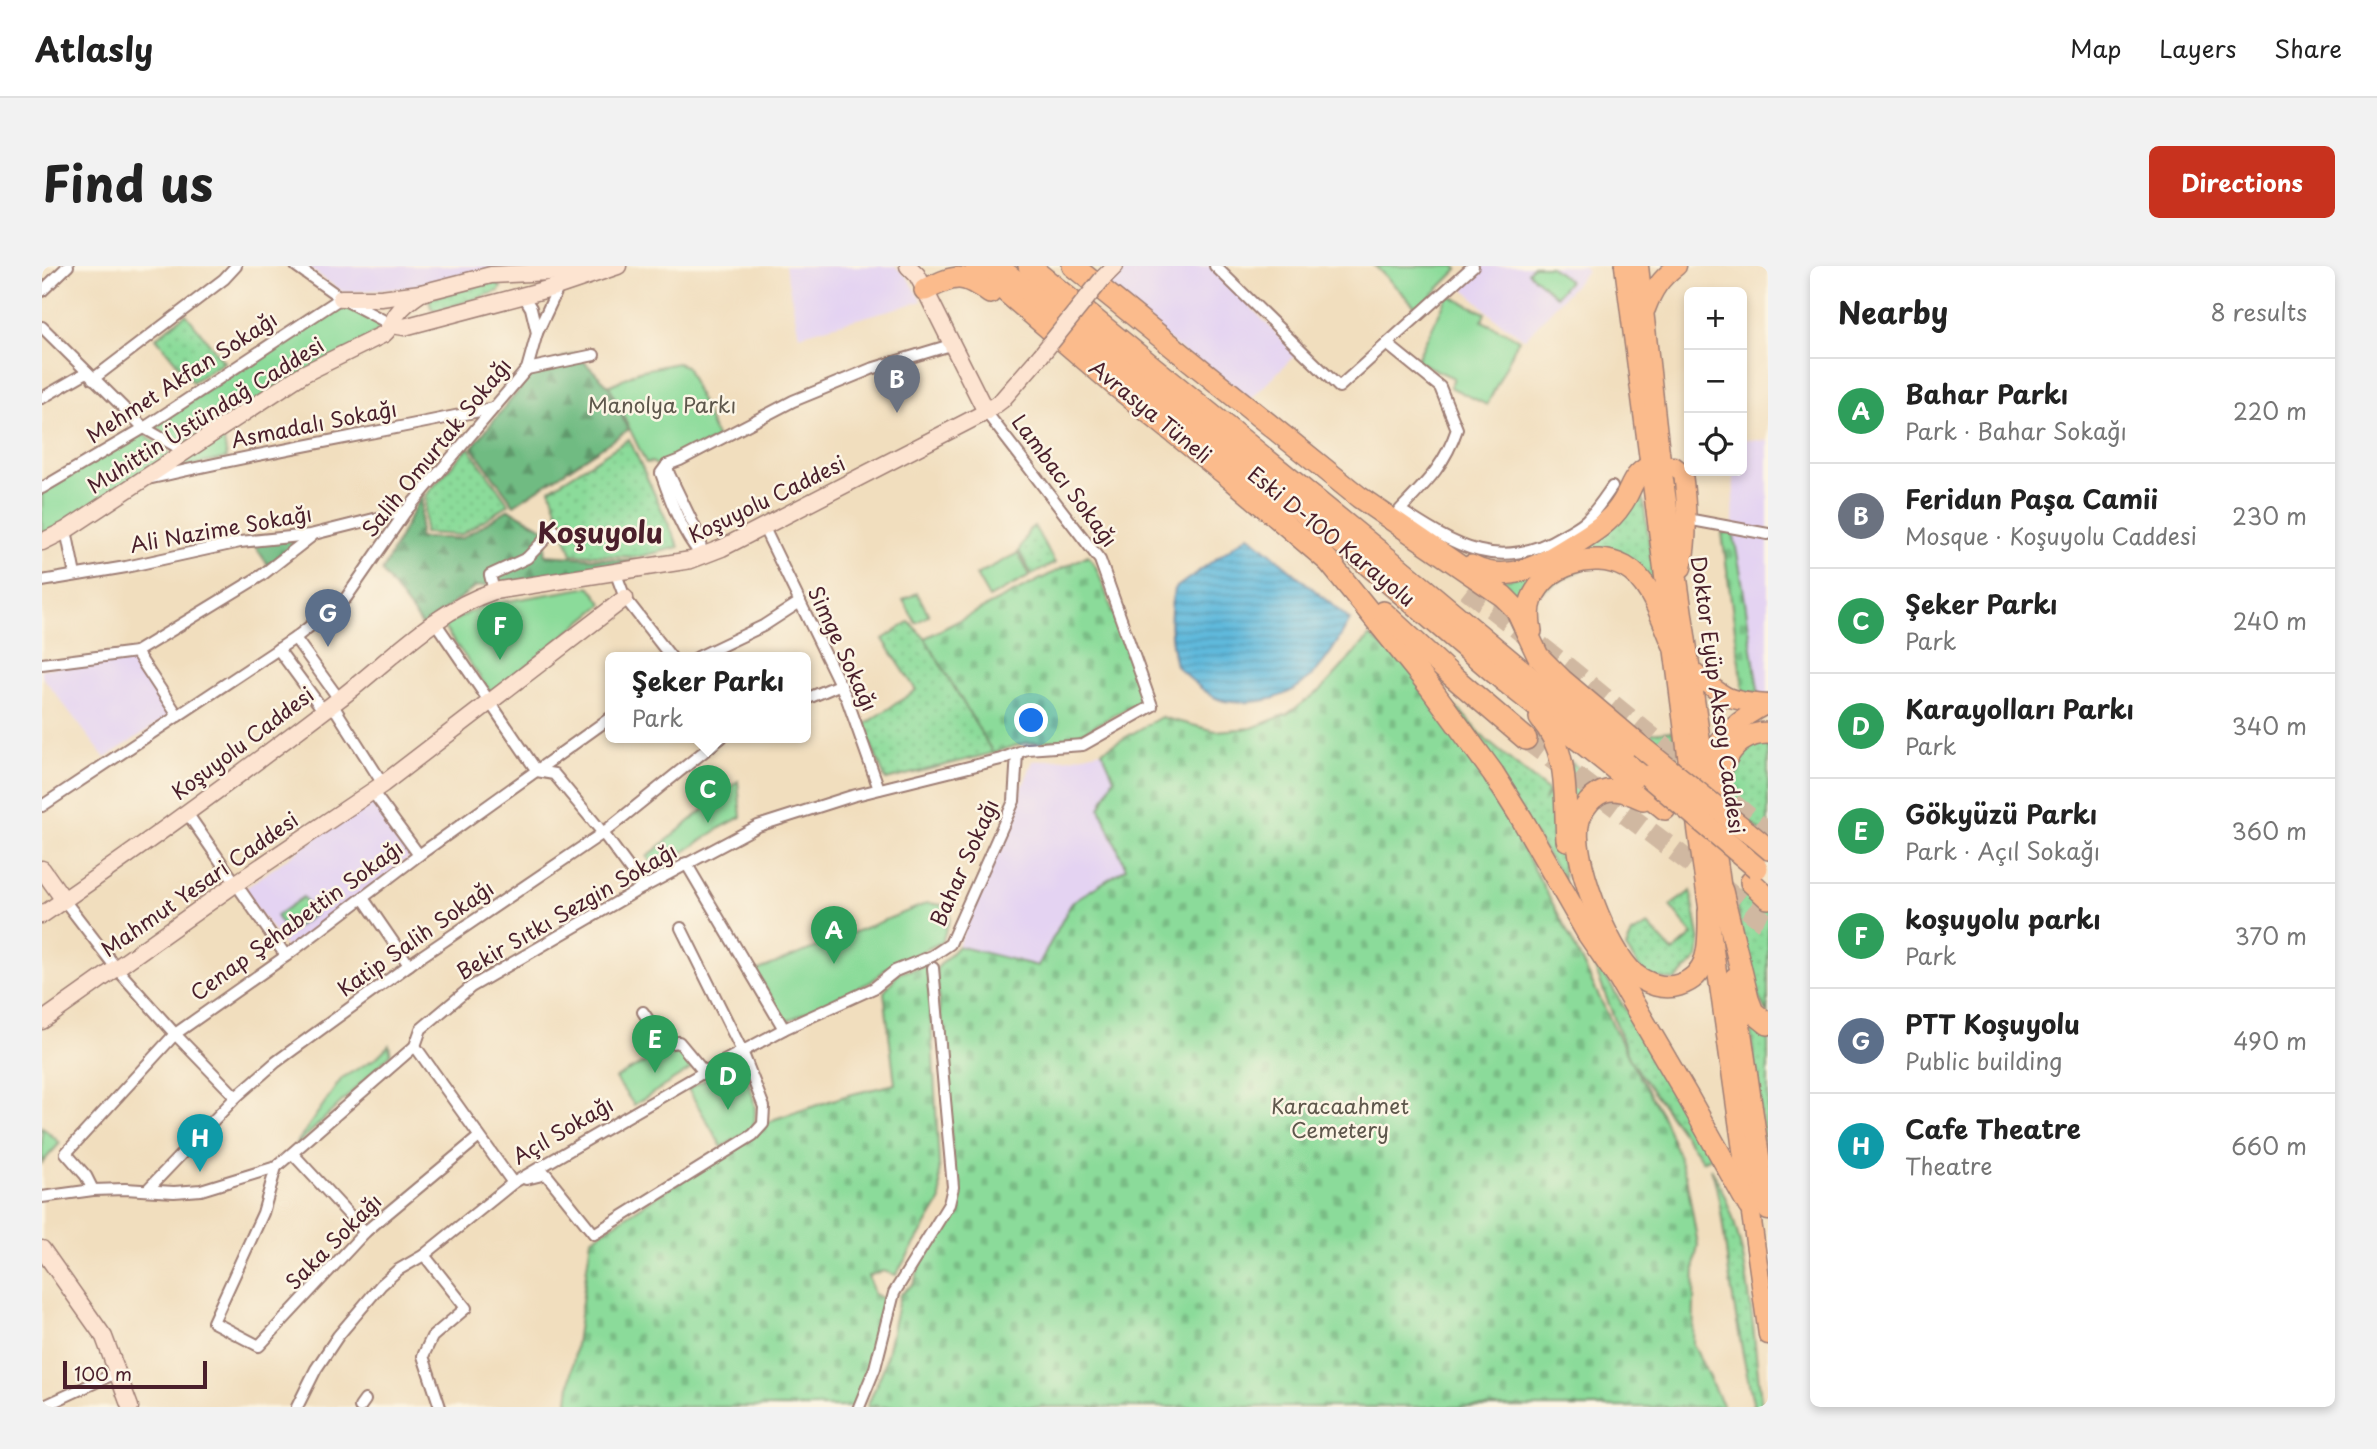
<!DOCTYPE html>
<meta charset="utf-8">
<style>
body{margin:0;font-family:"Playpen Sans",sans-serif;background:#f2f2f2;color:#222}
.controls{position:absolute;right:21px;top:21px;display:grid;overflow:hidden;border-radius:10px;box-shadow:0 4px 10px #0003}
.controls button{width:63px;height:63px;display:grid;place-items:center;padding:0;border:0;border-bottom:2px solid #e0e0e0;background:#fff;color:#222;font:35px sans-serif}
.scale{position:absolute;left:21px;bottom:18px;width:144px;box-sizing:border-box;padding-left:7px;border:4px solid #4a1f2b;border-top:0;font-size:19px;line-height:24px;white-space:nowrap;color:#4a1f2b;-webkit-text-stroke:5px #fcf5e5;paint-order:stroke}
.you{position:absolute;left:990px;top:455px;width:24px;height:24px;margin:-18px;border:5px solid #fff;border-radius:50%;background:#1a73e8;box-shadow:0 0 0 10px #1a73e833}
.badge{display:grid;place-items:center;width:46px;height:46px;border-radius:50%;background:#c8321e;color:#fff;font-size:23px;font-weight:700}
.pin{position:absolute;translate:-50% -58px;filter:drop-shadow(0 2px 4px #0008)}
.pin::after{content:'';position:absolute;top:37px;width:24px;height:21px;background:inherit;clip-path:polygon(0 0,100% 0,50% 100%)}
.popup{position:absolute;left:563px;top:386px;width:206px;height:91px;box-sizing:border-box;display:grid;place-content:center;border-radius:10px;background:#fff;filter:drop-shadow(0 2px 5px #0005);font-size:23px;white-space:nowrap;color:#767676}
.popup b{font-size:26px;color:#222}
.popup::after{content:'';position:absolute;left:50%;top:100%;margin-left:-14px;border:14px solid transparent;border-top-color:#fff}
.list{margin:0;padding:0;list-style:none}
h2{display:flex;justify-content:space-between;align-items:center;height:91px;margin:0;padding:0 28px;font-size:30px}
h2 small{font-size:23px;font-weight:400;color:#767676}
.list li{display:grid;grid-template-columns:46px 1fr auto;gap:21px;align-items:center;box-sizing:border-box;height:105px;padding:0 28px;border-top:2px solid #e0e0e0}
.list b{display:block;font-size:26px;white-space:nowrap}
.list p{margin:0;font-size:23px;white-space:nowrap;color:#767676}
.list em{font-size:23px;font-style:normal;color:#767676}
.icon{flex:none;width:38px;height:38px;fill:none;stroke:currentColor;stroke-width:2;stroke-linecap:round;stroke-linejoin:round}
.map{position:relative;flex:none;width:1726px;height:1141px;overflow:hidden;border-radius:10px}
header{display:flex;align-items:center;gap:42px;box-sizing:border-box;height:98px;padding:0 35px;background:#fff;border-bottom:2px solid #e0e0e0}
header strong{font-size:33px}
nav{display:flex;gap:38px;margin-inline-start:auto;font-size:24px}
.intro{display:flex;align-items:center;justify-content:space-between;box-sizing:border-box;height:168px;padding:0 42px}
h1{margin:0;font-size:49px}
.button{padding:18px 32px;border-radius:10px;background:#c8321e;color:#fff;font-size:24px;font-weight:700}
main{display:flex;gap:42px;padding:0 42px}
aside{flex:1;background:#fff;border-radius:10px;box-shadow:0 4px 10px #0003}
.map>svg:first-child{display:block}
.built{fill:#e4d3f2}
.grass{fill:url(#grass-dots);stroke:#6a7d62;stroke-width:2}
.forest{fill:url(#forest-firs);stroke:#5d6d56;stroke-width:2}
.cemetery{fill:url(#cemetery-stones);stroke:#6a7d62;stroke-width:2}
.park{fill:#8bdb9a;stroke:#6a7d62;stroke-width:2}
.water{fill:url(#water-rules);stroke:#546c84;stroke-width:2}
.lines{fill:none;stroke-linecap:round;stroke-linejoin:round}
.highway-tunnel{stroke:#d0b8a1;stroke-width:21;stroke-dasharray:21 10;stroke-linecap:butt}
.street-casing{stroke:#9e7e74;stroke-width:14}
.secondary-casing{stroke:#9e7e74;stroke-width:19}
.primary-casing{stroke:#9e7e74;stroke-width:21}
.highway-casing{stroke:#9e7e74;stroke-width:24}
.street{stroke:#fff;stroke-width:10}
.secondary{stroke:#fde4d1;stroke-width:16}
.primary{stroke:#fbbb8c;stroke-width:18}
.highway{stroke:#fbbb8c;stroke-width:21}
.secondary-bridge-casing{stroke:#9e7e74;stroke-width:19;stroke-linecap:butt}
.highway-bridge-casing{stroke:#9e7e74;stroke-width:24;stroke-linecap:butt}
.secondary-bridge{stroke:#fde4d1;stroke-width:16}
.highway-bridge{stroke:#fbbb8c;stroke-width:21}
.labels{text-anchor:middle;stroke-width:5;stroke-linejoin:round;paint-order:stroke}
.street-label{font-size:21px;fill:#4a1f2b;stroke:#fcf5e5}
.park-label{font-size:21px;fill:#5e574c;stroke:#fcf5e5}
.district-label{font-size:28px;font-weight:bold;fill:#4a1f2b;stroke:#fcf5e5}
</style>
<header>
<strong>Atlasly</strong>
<nav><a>Map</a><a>Layers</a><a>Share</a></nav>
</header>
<div class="intro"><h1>Find us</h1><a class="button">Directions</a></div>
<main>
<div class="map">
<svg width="1726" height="1141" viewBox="0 0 1726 1141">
<defs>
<pattern id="grass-dots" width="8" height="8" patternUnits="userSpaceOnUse" patternTransform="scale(1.75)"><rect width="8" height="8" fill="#8bdb9a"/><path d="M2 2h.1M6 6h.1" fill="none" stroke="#79bc85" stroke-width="1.8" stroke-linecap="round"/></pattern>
<pattern id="forest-firs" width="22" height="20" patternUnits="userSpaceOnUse" patternTransform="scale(1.75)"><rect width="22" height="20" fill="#70bb82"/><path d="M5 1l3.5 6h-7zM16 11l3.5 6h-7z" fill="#5e976b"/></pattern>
<pattern id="cemetery-stones" width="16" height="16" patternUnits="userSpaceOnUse" patternTransform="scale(1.75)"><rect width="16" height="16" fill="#8bdb9a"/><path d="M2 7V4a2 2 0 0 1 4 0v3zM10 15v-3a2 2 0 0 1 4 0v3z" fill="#79bc85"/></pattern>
<pattern id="water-rules" width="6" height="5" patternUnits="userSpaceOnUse" patternTransform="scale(1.75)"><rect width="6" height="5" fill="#5fb9dc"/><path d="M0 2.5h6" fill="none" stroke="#5096b3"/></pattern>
</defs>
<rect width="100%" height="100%" fill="#fcf5e5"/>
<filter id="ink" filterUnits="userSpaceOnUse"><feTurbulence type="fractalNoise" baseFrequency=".0143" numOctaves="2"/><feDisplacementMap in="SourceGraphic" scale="14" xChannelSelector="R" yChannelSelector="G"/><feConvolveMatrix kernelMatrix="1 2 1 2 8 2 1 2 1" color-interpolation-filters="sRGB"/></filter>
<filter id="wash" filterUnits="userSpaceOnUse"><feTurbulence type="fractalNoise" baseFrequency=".00686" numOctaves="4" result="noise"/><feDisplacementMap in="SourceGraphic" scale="28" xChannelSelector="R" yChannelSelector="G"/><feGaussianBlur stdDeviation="1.57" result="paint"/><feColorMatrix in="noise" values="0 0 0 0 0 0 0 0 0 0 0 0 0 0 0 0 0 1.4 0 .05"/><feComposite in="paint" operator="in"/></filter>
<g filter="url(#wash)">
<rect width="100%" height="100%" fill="#f1debe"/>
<!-- built -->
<g class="built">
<polygon points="264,0 510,0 444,4 364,22 301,26"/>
<polygon points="743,0 853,0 865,11 880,35 757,69"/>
<polygon points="1085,0 1169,0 1254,88 1205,137 1060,20"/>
<polygon points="1442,0 1541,0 1545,5 1483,73 1451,51 1420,20"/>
<polygon points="1700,173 1726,175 1726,431 1717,430 1699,308 1691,266 1692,205 1700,205"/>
<polygon points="93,389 130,448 63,492 0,410 0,403"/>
<polygon points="1060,485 1072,512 1058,542 1084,602 1030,636 996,700 916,680 991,495 1029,492"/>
<polygon points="330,532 372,588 245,683 201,624"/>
</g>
<!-- grass -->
<g class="grass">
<polygon points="454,16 459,21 457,25 395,45 389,42 387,32"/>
<polygon points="144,48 182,96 150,116 114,72"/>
<polygon points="587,173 637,281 596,291 530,288 520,262 508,265 506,259 518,252 508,223"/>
<polygon points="426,181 467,238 419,269 382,267 384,229"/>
<polygon points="1599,220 1615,330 1562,291 1478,337 1449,313 1469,313"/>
<polygon points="992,260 1013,297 990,309 977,285 987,264"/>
<polygon points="867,356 883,372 951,487 844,514 821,460 874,424 841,373"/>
<polygon points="1401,431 1420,447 1444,474 1506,525 1502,534 1507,528 1514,535 1522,614"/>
<polygon points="1631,465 1634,492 1601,467"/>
<polygon points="1726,474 1726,572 1680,532 1679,523 1704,480"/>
<polygon points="1529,496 1555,517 1526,549"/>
<polygon points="1649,625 1658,677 1656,692 1634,714 1604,711 1584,682 1590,668 1606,659 1631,686 1651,669 1628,640"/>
<polygon points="1703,626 1726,643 1726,748 1713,725 1692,631"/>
<polygon points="1544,678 1671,890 1661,895 1588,794"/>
<polygon points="1710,765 1714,765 1726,773 1726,904 1709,769"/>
<path d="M1669,902C1710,973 1709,1061 1720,1141H1712C1702,1097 1694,1053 1687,1008C1682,972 1680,936 1669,902Z"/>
</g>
<!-- forest -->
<g class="forest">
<polygon points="533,87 567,120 586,164 472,239 430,181 496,101"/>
<polygon points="381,225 377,272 420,272 467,243 505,264 503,289 595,295 433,321 381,360 340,306"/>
<polygon points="258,272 258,276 226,299 211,277"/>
</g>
<!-- cemetery -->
<g class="cemetery">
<polygon points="1691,266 1699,308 1717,430 1702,430 1680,267"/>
<polygon points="1046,289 1055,303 1103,433 1026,474 982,477 951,487 883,372"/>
<polygon points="1328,370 1370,405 1450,524 1521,657 1588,794 1621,851 1644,910 1656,979 1653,994 1651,1078 1681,1141 825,1141 842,1101 858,1029 872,1017 882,988 916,948 894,703 916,680 996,700 1030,636 1084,602 1058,542 1072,512 1060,485 1119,451 1174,465 1210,462 1245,448 1280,423"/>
<polygon points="886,699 899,934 854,1009 841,1005 826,1010 832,1028 842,1033 829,1099 813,1141 525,1141 549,973 733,853 806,829 853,818 842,726 857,707"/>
</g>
<!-- park -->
<g class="park">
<polygon points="1333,0 1413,0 1416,3 1376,43"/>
<polygon points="1491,0 1508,0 1527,15 1514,30 1486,6"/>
<polygon points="1406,29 1443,47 1440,55 1477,73 1445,139 1408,121 1412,112 1374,95"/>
<polygon points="294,36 343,61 143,182 113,160"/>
<polygon points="635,97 644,100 675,173 616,200 610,196 604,197 567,120 597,105"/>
<polygon points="180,164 185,192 120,206"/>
<polygon points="100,167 131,189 0,272 0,225"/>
<polygon points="976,287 988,310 947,332 934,309"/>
<polygon points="548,321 561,338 450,428 401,360 442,339"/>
<polygon points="875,327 887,349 874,357 861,334"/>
<polygon points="696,515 699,551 678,562 615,604 605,591"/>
<polygon points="261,631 273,648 246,667 234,650"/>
<polygon points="886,637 899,639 907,645 908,652 900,676 845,702 829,716 743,756 714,705"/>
<polygon points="347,779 349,788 249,885 300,812 334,792"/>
<polygon points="624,785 640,786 652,801 592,839 573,812"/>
<path d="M698,795C706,817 718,838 711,862L680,881L646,823Z"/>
<polygon points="0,861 18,877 0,897"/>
</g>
<!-- water -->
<path class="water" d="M1207,269L1308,354C1285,396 1262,433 1209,436C1196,437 1184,437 1172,431C1158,423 1146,411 1134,400C1128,373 1126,350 1132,323Z"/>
</g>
<g filter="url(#ink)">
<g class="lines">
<!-- highway-tunnel -->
<g class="highway-tunnel">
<polyline points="1425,323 1526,402 1726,567"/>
<polyline points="1484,473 1653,600 1726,659"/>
</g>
<!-- street casing -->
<g class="street-casing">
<g id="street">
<polyline points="254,0 299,32 350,59"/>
<polyline points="1173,0 1297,121 1431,0"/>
<polyline points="0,25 26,0"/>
<polyline points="481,29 489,42 495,67"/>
<polyline points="0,61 102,162 144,186"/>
<path d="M1345,78L1398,121L1415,163C1403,199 1384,217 1358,244C1413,280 1458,308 1521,269C1529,264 1541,259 1547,251C1556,242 1563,231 1570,221"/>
<polyline points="485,103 552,89"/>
<polyline points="51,113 182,13 194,0"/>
<polyline points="0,132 45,106"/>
<polyline points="625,199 638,194 751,135 829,103 912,78"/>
<path d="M625,199L619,207C629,236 640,267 660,290"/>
<polyline points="625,199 627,208 657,270 660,290"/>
<path d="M110,212C223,185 337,167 451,142"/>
<polyline points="0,222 102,162 299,32"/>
<polyline points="1645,253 1726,268"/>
<polyline points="722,262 805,433 837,523"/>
<polyline points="24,264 33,309"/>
<polyline points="574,308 583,332 629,391"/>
<polyline points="0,315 84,301 198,276 268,269 364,245"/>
<polyline points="452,325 448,309 485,292 512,264"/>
<polyline points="393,356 495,505 512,508 561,567 601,621"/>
<polyline points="253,372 297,433"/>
<polyline points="236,383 281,444"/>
<polyline points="94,386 136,450"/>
<polyline points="656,391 721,360 758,336"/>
<polyline points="0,398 94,386 220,309 270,270"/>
<polyline points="764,433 799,418"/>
<polyline points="290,438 341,518"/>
<polyline points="330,525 377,589"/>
<polyline points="0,540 253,372 304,332 364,245 485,103 495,67 517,20"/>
<polyline points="145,547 244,690"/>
<polyline points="644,597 742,763"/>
<polyline points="321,632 367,699"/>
<polyline points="22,634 75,703 133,768 194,831"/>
<polyline points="601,746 623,778 637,776 662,806"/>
<polyline points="373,780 471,917"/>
<polyline points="251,888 323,966"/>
<polyline points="234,901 221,947 171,1056 217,1080 323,966 437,871"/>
<polyline points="484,913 504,908 552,968 711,869 721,858 722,841 700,785 639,662"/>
<polyline points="106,923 194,831 234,796 371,696 561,567 680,471"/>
<polyline points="51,924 44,910 24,887 133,768 244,690 377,589 568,452"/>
<polyline points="0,931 51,924 83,923 132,926 159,924 234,901 373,780 379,763 429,721 596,624 716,560 810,530 959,493 985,483 1041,479 1110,440 1058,294 944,146"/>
<polyline points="382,989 424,1042 390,1071 381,1090 398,1141"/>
<polyline points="0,1141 76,1106"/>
<polyline points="255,1141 274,1103 296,1070 339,1019 356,1004 382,989 471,917 662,806 742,763 832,722 853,705 890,690 908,678 972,535 975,487"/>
<polyline points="318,1141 323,1134"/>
<polyline points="817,1141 833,1102 852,1027 907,938 911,921 891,702"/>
</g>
</g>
<!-- secondary casing -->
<g class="secondary-casing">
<g id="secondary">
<polyline points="866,0 875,9 883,24 944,146"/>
<polyline points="1061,12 1073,0"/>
<polyline points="299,32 339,32 379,27 449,9 528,5 560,0"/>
<polyline points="350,59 362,61 517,20 576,0"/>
<path d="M0,276L24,264L261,108L342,68C349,62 350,55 355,48C361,39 370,33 379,27"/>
<polyline points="0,603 22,634"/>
<path d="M0,649C101,580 199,508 296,434C345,397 392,345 452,325L649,294L680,282L944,146L960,134L999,89"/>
<polyline points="0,755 193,618 341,518 583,332"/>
<polyline points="0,983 62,1071 88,1141"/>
</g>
</g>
<!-- primary casing -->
<g class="primary-casing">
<g id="primary">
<polyline points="1582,0 1649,520 1726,1069"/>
<polyline points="1597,0 1618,186 1682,638"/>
<path d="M1604,43C1611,24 1618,13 1635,0"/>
<path d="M1610,200H1632L1641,207C1645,239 1647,271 1640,302"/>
<path d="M1649,404C1682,431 1683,435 1726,438"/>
<path d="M1662,498C1680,469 1695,453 1726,438"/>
<polyline points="1692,711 1726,945"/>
</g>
</g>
<!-- highway casing -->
<g class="highway-casing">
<g id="highway">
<polyline points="934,0 1074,120 1192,215 1292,300"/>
<polyline points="955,0 1318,292 1460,413 1623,543"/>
<polyline points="987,0 1355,300 1606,510"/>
<polyline points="1031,0 1317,231 1461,330 1474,343 1496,390 1520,414 1598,480"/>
<path d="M883,24C914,9 919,6 948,27"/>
<polyline points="1283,291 1388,421 1451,507 1480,553 1546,668 1577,713 1646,831 1707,940"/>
<path d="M1429,300C1467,320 1502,297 1534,277C1550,267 1569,255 1579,239C1590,224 1589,210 1607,201"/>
<polyline points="1341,346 1409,409 1484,473"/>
<path d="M1489,365C1487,355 1486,343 1490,333C1504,299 1551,284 1583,301C1609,315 1620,353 1631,378"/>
<path d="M1498,452C1528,486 1522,531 1525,574"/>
<path d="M1601,533C1584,525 1567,518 1551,532C1545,537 1539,547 1537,554C1527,588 1566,686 1592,708C1605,718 1622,724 1637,719C1670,709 1667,674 1667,646"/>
<path d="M1670,554C1673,519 1680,467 1726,467"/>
<polyline points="1704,565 1726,583"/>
<polyline points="1709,616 1726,632"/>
<polyline points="1680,625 1706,733 1711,746 1726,758"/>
</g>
</g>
<!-- street -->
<use href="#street" class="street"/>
<!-- secondary -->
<use href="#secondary" class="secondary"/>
<!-- primary -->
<use href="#primary" class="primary"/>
<!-- highway -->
<use href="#highway" class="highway"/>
<!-- secondary-bridge casing -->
<g class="secondary-bridge-casing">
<polyline id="secondary-bridge" points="999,89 1061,12"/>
</g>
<!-- highway-bridge casing -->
<g class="highway-bridge-casing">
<g id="highway-bridge">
<polyline points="1598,480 1704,565"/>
<polyline points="1606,510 1715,602"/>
</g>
</g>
<!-- secondary-bridge -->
<use href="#secondary-bridge" class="secondary-bridge"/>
<!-- highway-bridge -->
<use href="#highway-bridge" class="highway-bridge"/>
</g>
</g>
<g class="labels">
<!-- street labels -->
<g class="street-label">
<text transform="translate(140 112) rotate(-33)" y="7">Mehmet Akfan Sokağı</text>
<text transform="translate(1108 146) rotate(39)" y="7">Avrasya Tüneli</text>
<text transform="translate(164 150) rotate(-32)" y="7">Muhittin Üstündağ Caddesi</text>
<text transform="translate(272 159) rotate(-11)" y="7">Asmadalı Sokağı</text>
<text transform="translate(395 182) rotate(-51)" y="7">Salih Omurtak Sokağı</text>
<text transform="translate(1022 215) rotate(53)" y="7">Lambacı Sokağı</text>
<text transform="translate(725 234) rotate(-26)" y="7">Koşuyolu Caddesi</text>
<text transform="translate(179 264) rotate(-10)" y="7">Ali Nazime Sokağı</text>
<text transform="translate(1289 271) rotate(39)" y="7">Eski D-100 Karayolu</text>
<text transform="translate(800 383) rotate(65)" y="7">Simge Sokağı</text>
<text transform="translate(1675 429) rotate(82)" y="7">Doktor Eyüp Aksoy Caddesi</text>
<text transform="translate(201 478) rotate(-37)" y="7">Koşuyolu Caddesi</text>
<text transform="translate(923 597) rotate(-66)" y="7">Bahar Sokağı</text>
<text transform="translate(158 619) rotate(-35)" y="7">Mahmut Yesari Caddesi</text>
<text transform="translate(525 646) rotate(-30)" y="7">Bekir Sıtkı Sezgin Sokağı</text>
<text transform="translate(255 655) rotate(-36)" y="7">Cenap Şehabettin Sokağı</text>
<text transform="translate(374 673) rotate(-35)" y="7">Katip Salih Sokağı</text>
<text transform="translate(521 865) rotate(-30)" y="7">Açıl Sokağı</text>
<text transform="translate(292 976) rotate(-45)" y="7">Saka Sokağı</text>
</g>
<!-- park labels -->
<g class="park-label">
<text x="620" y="147">Manolya Parkı</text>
<text x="1298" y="848">Karacaahmet<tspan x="1298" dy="24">Cemetery</tspan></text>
</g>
<!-- district labels -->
<g class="district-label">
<text x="558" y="277">Koşuyolu</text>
</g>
</g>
</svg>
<div class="controls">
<button>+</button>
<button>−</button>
<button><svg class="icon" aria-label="locate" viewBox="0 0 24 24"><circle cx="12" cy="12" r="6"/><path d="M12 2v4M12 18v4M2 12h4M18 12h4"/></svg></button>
</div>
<div class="scale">100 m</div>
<div class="you"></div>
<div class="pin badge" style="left:792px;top:698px;background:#2e9e5b">A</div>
<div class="pin badge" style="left:855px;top:147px;background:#6b7280">B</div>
<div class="pin badge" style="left:666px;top:557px;background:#2e9e5b">C</div>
<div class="popup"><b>Şeker Parkı</b>Park</div>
<div class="pin badge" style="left:686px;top:844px;background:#2e9e5b">D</div>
<div class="pin badge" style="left:613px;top:807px;background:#2e9e5b">E</div>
<div class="pin badge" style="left:458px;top:394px;background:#2e9e5b">F</div>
<div class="pin badge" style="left:286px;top:381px;background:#5c6f8a">G</div>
<div class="pin badge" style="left:158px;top:906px;background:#0f9aa8">H</div>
</div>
<aside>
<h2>Nearby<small>8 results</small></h2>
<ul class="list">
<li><span class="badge" style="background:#2e9e5b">A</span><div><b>Bahar Parkı</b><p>Park · Bahar Sokağı</p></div><em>220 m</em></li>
<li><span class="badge" style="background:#6b7280">B</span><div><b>Feridun Paşa Camii</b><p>Mosque · Koşuyolu Caddesi</p></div><em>230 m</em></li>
<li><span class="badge" style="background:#2e9e5b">C</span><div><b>Şeker Parkı</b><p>Park</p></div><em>240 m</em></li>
<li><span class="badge" style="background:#2e9e5b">D</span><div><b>Karayolları Parkı</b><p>Park</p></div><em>340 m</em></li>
<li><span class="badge" style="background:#2e9e5b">E</span><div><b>Gökyüzü Parkı</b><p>Park · Açıl Sokağı</p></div><em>360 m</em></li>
<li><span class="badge" style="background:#2e9e5b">F</span><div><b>koşuyolu parkı</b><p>Park</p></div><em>370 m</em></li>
<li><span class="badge" style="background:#5c6f8a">G</span><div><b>PTT Koşuyolu</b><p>Public building</p></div><em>490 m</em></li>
<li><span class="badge" style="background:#0f9aa8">H</span><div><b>Cafe Theatre</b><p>Theatre</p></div><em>660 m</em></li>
</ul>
</aside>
</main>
